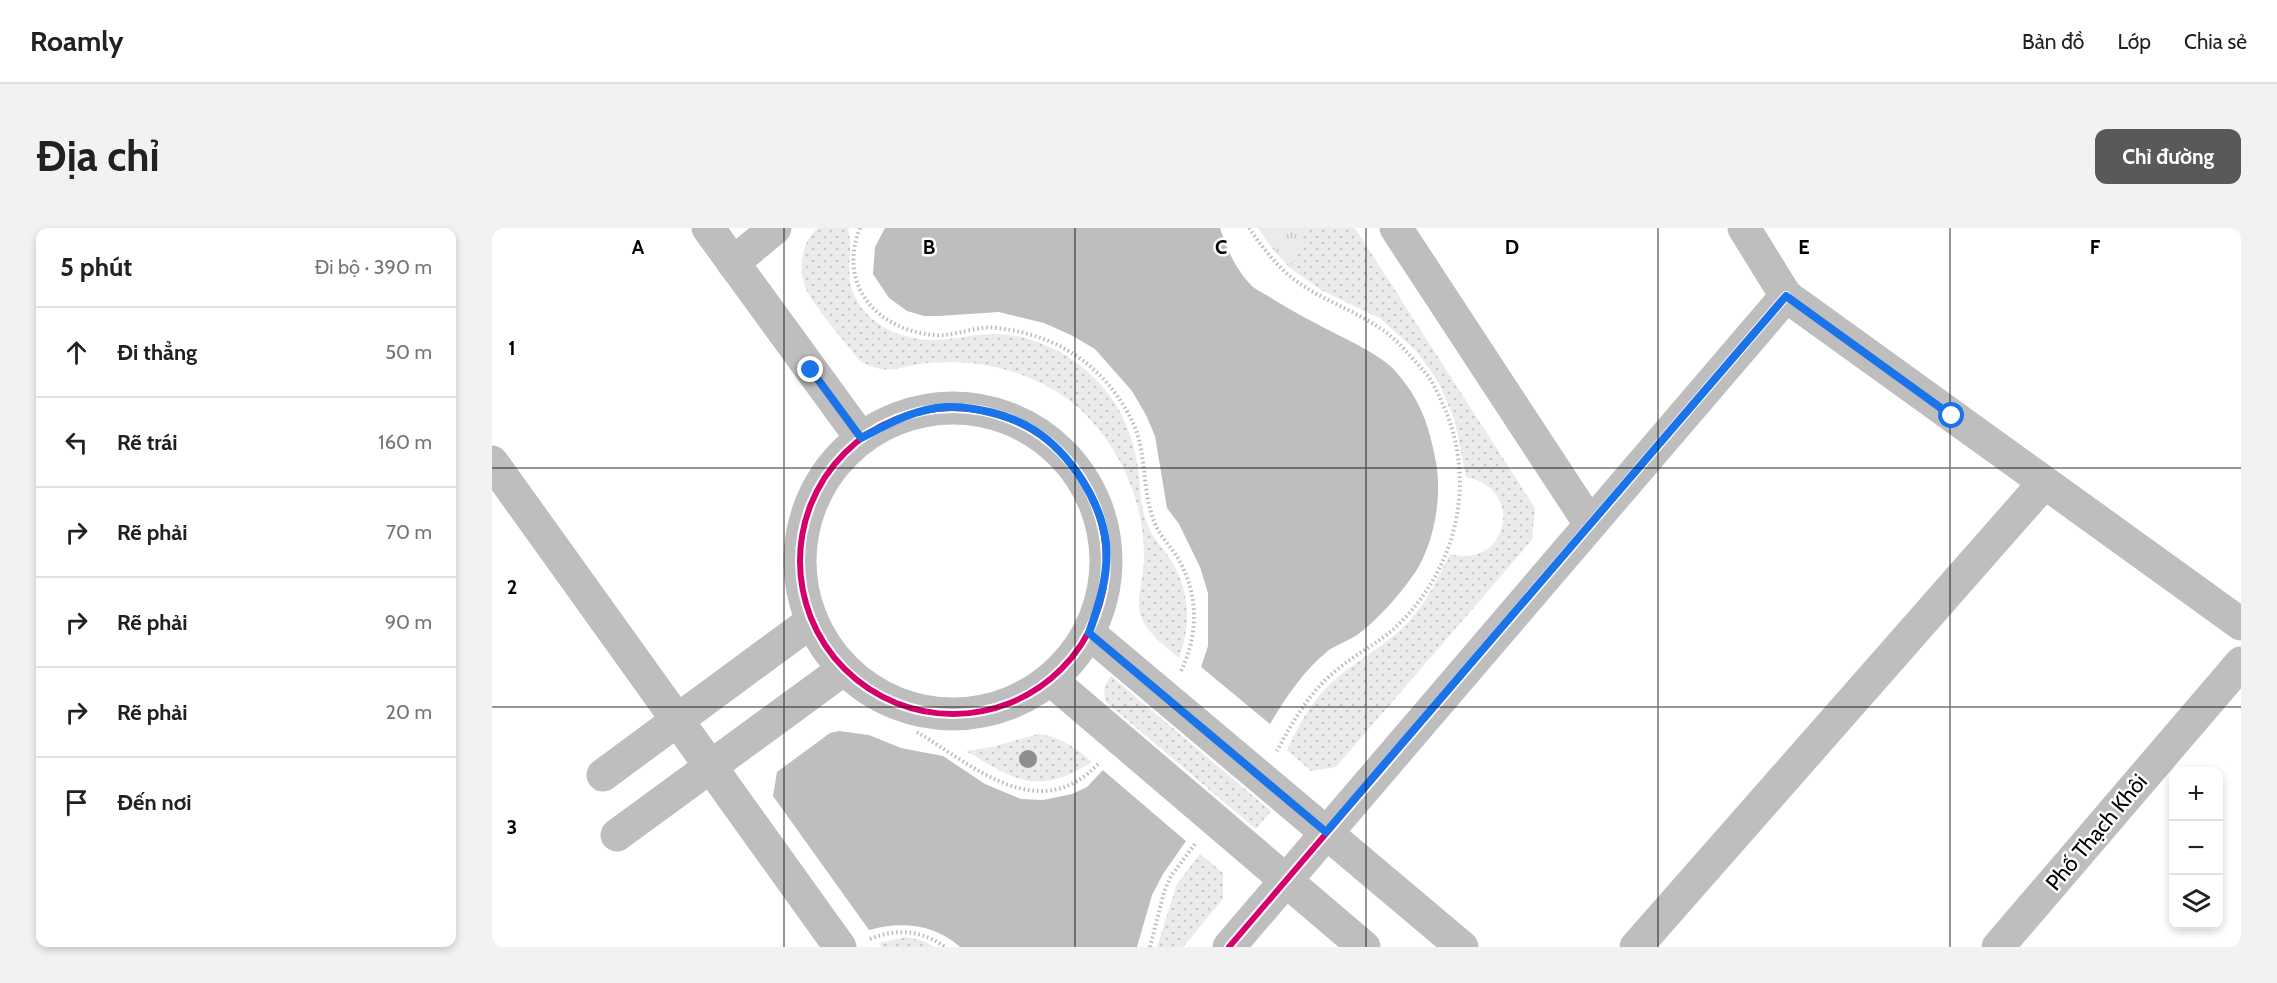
<!DOCTYPE html>
<html lang="vi">
<meta charset="utf-8">
<style>
body{margin:0;font-family:Cabin,sans-serif;background:#f2f2f2;color:#202124}
.controls{position:absolute;right:18px;bottom:18px;display:grid;overflow:hidden;border-radius:12px;box-shadow:0 3px 9px #0003}
.controls button{width:54px;height:54px;display:grid;place-items:center;padding:0;border:0;border-bottom:2px solid #e0e0e0;background:#fff;color:#202124;font:30px sans-serif}
.stop{position:absolute;width:18px;height:18px;margin:-14px;border:4px solid #1a73e8;border-radius:50%;background:#fff}
.stop.end{background:#1a73e8;border-color:#fff;box-shadow:0 2px 6px #0008}
.list{margin:0;padding:0;list-style:none}
h2{display:flex;justify-content:space-between;align-items:center;height:78px;margin:0;padding:0 24px;font-size:26px}
h2 small{font-size:20px;font-weight:400;color:#757577}
.list li{display:grid;grid-template-columns:39px 1fr auto;gap:18px;align-items:center;box-sizing:border-box;height:90px;padding:0 24px;border-top:2px solid #e0e0e0}
.list b{display:block;font-size:22px;white-space:nowrap}
.list em{font-size:20px;font-style:normal;color:#757577}
.icon{flex:none;width:33px;height:33px;fill:none;stroke:currentColor;stroke-width:2;stroke-linecap:round;stroke-linejoin:round}
.map{position:relative;flex:none;width:1749px;height:719px;overflow:hidden;border-radius:12px}
header{display:flex;align-items:center;gap:36px;box-sizing:border-box;height:84px;padding:0 30px;background:#fff;border-bottom:2px solid #e0e0e0}
header strong{font-size:28px}
nav{display:flex;gap:33px;margin-inline-start:auto;font-size:21px}
.intro{display:flex;align-items:center;justify-content:space-between;box-sizing:border-box;height:144px;padding:0 36px}
h1{margin:0;font-size:42px}
.button{padding:15px 27px;border-radius:12px;background:#595959;color:#fff;font-size:21px;font-weight:700}
main{display:flex;gap:36px;padding:0 36px}
aside{flex:1;background:#fff;border-radius:12px;box-shadow:0 3px 9px #0003}
.map>svg:first-child{display:block}
.grass{fill:url(#grass-dots)}
.park{fill:url(#park-tufts)}
.water{fill:#bebebe}
.pier{fill:#fff}
.lines{fill:none;stroke-linecap:round;stroke-linejoin:round}
.path{stroke:#b9b9b9;stroke-width:4;stroke-dasharray:1.5 3;stroke-linecap:butt}
.minor{stroke:#bebebe;stroke-width:33}
.cycleway-casing{stroke:#fff;stroke-width:10}
.cycleway{stroke:#d6006c;stroke-width:6}
.tree{fill:#8e8e8e}
.route{stroke:#1a73e8;stroke-width:8}
.grid{fill:none;stroke:#000;stroke-width:1.5;stroke-opacity:0.55}
.labels{text-anchor:middle;stroke-width:5;stroke-linejoin:round;paint-order:stroke}
.street-label{font-size:22px;fill:#000;stroke:#fff}
.grid-label{font-size:20px;text-anchor:middle;font-weight:bold;fill:#000;stroke:#fff;stroke-width:5;stroke-linejoin:round;paint-order:stroke}
</style>
<header>
<strong>Roamly</strong>
<nav><a>Bản đồ</a><a>Lớp</a><a>Chia sẻ</a></nav>
</header>
<div class="intro"><h1>Địa chỉ</h1><a class="button">Chỉ đường</a></div>
<main>
<aside>
<h2>5 phút<small>Đi bộ · 390 m</small></h2>
<ul class="list">
<li><svg class="icon" aria-label="ahead" viewBox="0 0 24 24"><path d="M12 20V5M6 11l6-6 6 6"/></svg><div><b>Đi thẳng</b></div><em>50 m</em></li>
<li><svg class="icon" aria-label="left" viewBox="0 0 24 24"><path d="M17 20v-9H6M10 6l-5 5 5 5"/></svg><div><b>Rẽ trái</b></div><em>160 m</em></li>
<li><svg class="icon" aria-label="right" viewBox="0 0 24 24"><path d="M7 20v-9h11M14 6l5 5-5 5"/></svg><div><b>Rẽ phải</b></div><em>70 m</em></li>
<li><svg class="icon" aria-label="right" viewBox="0 0 24 24"><path d="M7 20v-9h11M14 6l5 5-5 5"/></svg><div><b>Rẽ phải</b></div><em>90 m</em></li>
<li><svg class="icon" aria-label="right" viewBox="0 0 24 24"><path d="M7 20v-9h11M14 6l5 5-5 5"/></svg><div><b>Rẽ phải</b></div><em>20 m</em></li>
<li><svg class="icon" aria-label="arrive" viewBox="0 0 24 24"><path d="M6 21V4h12l-3 4 3 4H6"/></svg><div><b>Đến nơi</b></div></li>
</ul>
</aside>
<div class="map">
<svg width="1749" height="719" viewBox="0 0 1749 719">
<defs>
<pattern id="grass-dots" width="8" height="8" patternUnits="userSpaceOnUse" patternTransform="scale(1.5)"><rect width="8" height="8" fill="#ebebeb"/><path d="M2 2h.1M6 6h.1" fill="none" stroke="#c8c8c8" stroke-width="1.8" stroke-linecap="round"/></pattern>
<pattern id="park-tufts" width="24" height="20" patternUnits="userSpaceOnUse" patternTransform="scale(1.5)"><rect width="24" height="20" fill="#ebebeb"/><path d="M3 7l-1-3M5 7V3M7 7l1-3M15 17l-1-3M17 17v-4M19 17l1-3" fill="none" stroke="#c8c8c8"/></pattern>
</defs>
<rect width="100%" height="100%" fill="#fff"/>
<!-- grass -->
<g class="grass">
<path d="M326,0H356C362,22 352,46 362,67C377,99 412,113 445,112C465,111 484,105 504,106C553,107 603,139 627,182C633,194 639,207 642,220C649,245 646,271 655,296C660,310 672,321 680,334C698,363 699,398 687,430C673,418 654,405 648,386C644,370 652,349 652,332C653,277 631,224 592,185C551,146 492,130 437,135C409,137 394,150 367,132C352,112 328,86 316,65C305,45 308,15 326,0Z"/>
<path d="M810,0H863L1043,280L1040,312L844,539L819,543L795,522C806,499 817,477 835,459C862,432 899,417 923,386C938,368 947,347 958,326C1015,342 1035,261 974,249L963,193L947,155L926,125L889,91L829,62L798,40C805,26 810,15 810,0Z"/>
<path d="M619,448L779,583L764,601L615,475C610,464 612,457 619,448Z"/>
<path d="M547,506C569,509 584,520 600,534C546,568 524,553 474,523L500,519Z"/>
<polygon points="708,626 731,645 731,671 691,719 665,719 685,656"/>
<polygon points="415,709 431,713 442,719 389,719 387,715"/>
</g>
<!-- park -->
<path class="park" d="M766,0H810C810,15 805,26 798,40L779,19Z"/>
<!-- water -->
<g class="water">
<path d="M393,0H728C734,20 745,44 761,59C768,64 777,68 784,73C810,89 837,102 864,116C878,124 894,132 905,145C928,171 938,200 944,234C950,268 943,310 926,340C912,362 886,392 865,407C856,413 846,416 837,422C812,442 794,469 778,496L709,439L716,418V365L708,339L687,296L675,280L663,208L654,187L640,163L603,121L579,107L552,95L507,84L447,88H432L415,83L397,70L381,46L383,19Z"/>
<path d="M347,503L377,507L409,520L451,528L493,556L529,571L551,572L580,566L595,559L611,542L694,613L671,646L660,667L645,719H468C443,696 409,693 377,702L281,568L285,544L338,505Z"/>
</g>
<!-- pier -->
<polygon class="pier" points="613,540 696,611 694,613 611,542"/>
<g class="lines">
<!-- path -->
<g class="path">
<path d="M368,0C345,57 385,102 442,107C463,109 484,97 505,100C540,104 573,116 600,140C621,158 642,188 648,216C654,244 652,273 665,300C671,312 682,322 688,334C707,369 706,408 689,443"/>
<path d="M757,0C772,22 790,45 813,59C846,80 886,91 912,121C920,130 929,139 936,148C943,158 948,170 953,181C984,255 965,337 909,394C891,413 868,423 847,440C819,462 802,491 785,523"/>
<path d="M425,504C482,538 547,599 607,535"/>
<path d="M378,711C405,700 429,702 453,719"/>
<polyline points="658,719 672,664 679,648 703,616"/>
</g>
<!-- minor -->
<g class="minor">
<polyline points="216,0 369,210"/>
<polyline points="904,0 1098,296"/>
<polyline points="1252,0 1294,68 1749,396"/>
<polyline points="241,35 283,0"/>
<circle cx="461" cy="333" r="153"/>
<polyline points="0,234 348,719"/>
<polyline points="597,405 970,719"/>
<polyline points="559,452 872,719"/>
<polyline points="111,547 320,393"/>
<polyline points="125,607 352,441"/>
<polyline points="737,719 1294,68"/>
<polyline points="1144,719 1552,255"/>
<polyline points="1506,719 1749,435"/>
</g>
<!-- cycleway casing -->
<g class="cycleway-casing">
<g id="cycleway">
<circle cx="461" cy="333" r="153"/>
<polyline points="737,719 1294,68"/>
</g>
</g>
<!-- cycleway -->
<use href="#cycleway" class="cycleway"/>
</g>
<!-- trees -->
<circle class="tree" cx="536" cy="531" r="9"/>
<g class="lines">
<!-- route -->
<path class="route" d="M319,142L369,210C396,196 422,181 454,179C481,178 519,187 542,202C578,225 609,273 614,315C617,347 607,376 597,405L834,604L1294,68L1460,188"/>
</g>
<!-- grid -->
<path class="grid" d="M292,0V719M583,0V719M874,0V719M1166,0V719M1458,0V719M0,240H1749M0,479H1749"/>
<g class="labels">
<!-- street labels -->
<g class="street-label">
<text transform="translate(1604 604) rotate(-50)" y="8">Phố Thạch Khôi</text>
</g>
</g>
<g class="grid-label">
<text x="146" y="26">A</text>
<text x="437" y="26">B</text>
<text x="729" y="26">C</text>
<text x="1020" y="26">D</text>
<text x="1312" y="26">E</text>
<text x="1603" y="26">F</text>
<text x="20" y="127">1</text>
<text x="20" y="366">2</text>
<text x="20" y="606">3</text>
</g>
</svg>
<div class="controls">
<button>+</button>
<button>−</button>
<button><svg class="icon" aria-label="layers" viewBox="0 0 24 24"><path d="M12 4l9 5-9 5-9-5zM3 14l9 5 9-5"/></svg></button>
</div>
<div class="stop" style="left:1460px;top:188px"></div>
<div class="stop end" style="left:319px;top:142px"></div>
</div>
</main>
